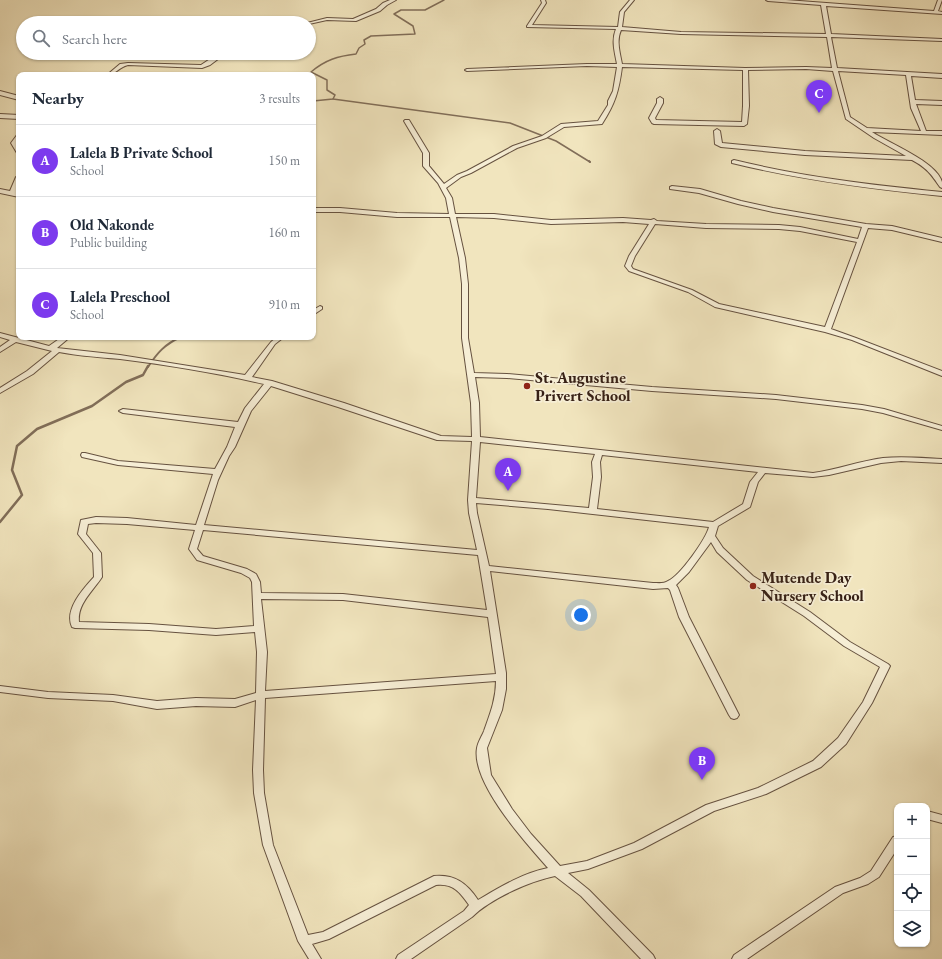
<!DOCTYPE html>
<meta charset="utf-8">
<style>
body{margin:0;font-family:"EB Garamond",serif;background:#f6f6f7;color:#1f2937}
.controls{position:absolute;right:12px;bottom:12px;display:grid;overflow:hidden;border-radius:8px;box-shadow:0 1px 3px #0004}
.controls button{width:36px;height:36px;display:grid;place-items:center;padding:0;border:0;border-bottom:1px solid #e0e1e3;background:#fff;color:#1f2937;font:20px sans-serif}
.you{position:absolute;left:581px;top:615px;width:14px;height:14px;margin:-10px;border:3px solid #fff;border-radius:50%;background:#1a73e8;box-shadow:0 0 0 6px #1a73e833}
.badge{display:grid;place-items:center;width:26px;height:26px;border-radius:50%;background:#7c3aed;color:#fff;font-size:13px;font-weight:700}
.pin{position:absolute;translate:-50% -33px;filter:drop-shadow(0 1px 2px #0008)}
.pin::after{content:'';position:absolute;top:21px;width:14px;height:12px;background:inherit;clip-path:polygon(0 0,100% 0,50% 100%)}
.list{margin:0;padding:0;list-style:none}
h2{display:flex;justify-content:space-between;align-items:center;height:52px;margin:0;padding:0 16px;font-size:17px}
h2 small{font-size:13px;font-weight:400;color:#747a83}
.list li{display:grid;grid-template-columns:26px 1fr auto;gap:12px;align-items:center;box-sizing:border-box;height:72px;padding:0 16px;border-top:1px solid #e0e1e3}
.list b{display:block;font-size:15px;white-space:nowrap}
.list p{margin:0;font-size:13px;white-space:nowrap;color:#747a83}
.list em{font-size:13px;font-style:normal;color:#747a83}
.icon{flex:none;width:22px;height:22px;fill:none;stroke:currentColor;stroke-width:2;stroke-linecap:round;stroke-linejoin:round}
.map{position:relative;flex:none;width:942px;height:959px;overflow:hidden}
.search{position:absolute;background:#fff;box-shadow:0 1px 3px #0004;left:16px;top:16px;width:300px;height:44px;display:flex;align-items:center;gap:10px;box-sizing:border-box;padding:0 14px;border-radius:22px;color:#747a83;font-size:15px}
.panel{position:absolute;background:#fff;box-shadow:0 1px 3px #0004;left:16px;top:72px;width:300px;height:268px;border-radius:8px}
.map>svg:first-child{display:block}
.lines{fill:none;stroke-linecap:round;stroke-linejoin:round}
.stream-far2{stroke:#816e59;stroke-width:1.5}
.stream-far1{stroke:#816e59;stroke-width:2}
.stream{stroke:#816e59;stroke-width:2.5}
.minor-casing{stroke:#665240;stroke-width:2}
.minor{fill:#f6eed5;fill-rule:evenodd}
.poi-dot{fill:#8f2418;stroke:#f6eed5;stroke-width:1.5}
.labels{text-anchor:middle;stroke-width:3.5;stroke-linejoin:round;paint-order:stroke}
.poi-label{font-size:16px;font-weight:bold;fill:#372116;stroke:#f6eed5;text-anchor:start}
</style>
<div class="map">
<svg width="942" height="959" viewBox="0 0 942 959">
<rect width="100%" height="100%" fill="#f1e5be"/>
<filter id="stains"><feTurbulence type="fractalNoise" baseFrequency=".005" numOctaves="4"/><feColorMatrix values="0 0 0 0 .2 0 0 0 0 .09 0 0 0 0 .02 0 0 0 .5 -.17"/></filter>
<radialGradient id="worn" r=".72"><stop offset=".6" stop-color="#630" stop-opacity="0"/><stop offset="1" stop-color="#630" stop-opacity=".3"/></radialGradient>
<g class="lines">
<!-- stream-far2 -->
<g class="stream-far2">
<polyline points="333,99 510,123 556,141 590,162"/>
<path d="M313,101L333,99L335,95L327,90V80L311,72C325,60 338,56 356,54L359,48L365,44L364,40L371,36L415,34L413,26L394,14L401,10H425L444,0"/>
</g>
<!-- stream-far1 -->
<g class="stream-far1">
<polyline points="589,161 590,162"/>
<path d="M148,367C157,353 165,344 181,337"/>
</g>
<!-- stream -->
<polyline class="stream" points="0,522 22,495 12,470 17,446 37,429 92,406 126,382 143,375 148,366"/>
<!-- minor casing -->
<g class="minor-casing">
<g id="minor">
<polygon points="390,0 396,0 387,5 380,11 356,21 327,20 309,24 309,23 307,23 327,18 353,19 376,9 383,3"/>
<path d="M541,0H545L546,3L532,25L618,27L620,12L630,0H634L624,12L622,27L681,32L826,34L821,5L768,1L766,0H786L934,11L938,0H942L938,11L942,12V14L826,6L831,34L942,39V41L831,37L837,68L942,74V78L911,76L915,100L942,101V105L916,104L926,131H942V135L872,132C889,143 937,162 942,182C942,184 942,186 942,188L940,187C931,174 927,168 912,160L805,155L721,147L715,144L714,131L717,129L720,131L722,143L805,151L906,156L874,138L846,119L833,71L806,69L748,70L749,106L747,124L744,126L654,124L652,123L649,118L657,103V99L660,97L663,99V103L655,118L656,120L742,122L743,106V70L622,67C619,91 615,104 602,124L564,127L546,138L517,148L471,173L461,177L446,188L452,198L455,214H494L551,220L623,218L651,220L654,219L657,221L706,224L779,225L800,227L858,239L862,227L773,212L738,204L699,193L670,189V187L672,186L700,189L741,201L773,208L866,224L892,226L942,238V242L892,230L868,228L831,329L856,338L942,371V376L852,340L825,332L715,307L688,292L629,271L625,266L629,256L649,224L623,222L551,224L494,218L456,217L465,258L468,284V338L474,373L507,374L652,387L776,395L862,405L884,409L942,426V430L883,413L862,409L776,399L652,391L507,378L475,377L479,403L480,437L813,473C837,470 859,461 883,458C903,456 922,458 942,459V463L901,461L881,463L829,475L813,477L765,473L758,482L750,507L718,526L715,536L723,548L753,576L810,612L850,642L888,664L890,666L872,703L846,744L821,767L766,794L714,811L642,849L588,869L568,873L589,890L653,955L655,959H641L581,896L555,876C530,881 490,899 472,917L411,959H396L398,955L464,911L469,905C460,892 453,883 436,885L329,939L312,944L321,959H309L298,941L263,845L254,793L253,770L256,700L235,707L196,706L157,709L113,701L48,698L0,692V686L48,692L113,695L157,701L196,698L235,699L256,693L257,652L255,632L216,635L149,630L75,628L72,627C64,610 83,589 94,577L93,553L78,534L81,520L96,517L127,518L196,525L213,474L118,465L82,457L81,455L82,453H85L118,461L215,469L227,447L235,427L123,413L119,411L123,409L238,422L245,408L264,384C217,373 168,365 120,359C99,357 79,356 59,352L33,374L0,393V388L27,371L52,351L16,342L0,352V347L10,340L0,337V333L49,346L62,337H70L57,348L120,355L245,375L271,342L277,337H284L275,344L252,377L272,381L344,403L441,436L472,437L471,403L462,338V284L459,258L450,217H397L340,212H313V208H340L397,213L449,214L446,198L438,183L423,166V153L404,121L405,120H409L429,153V166L444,184L457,175L467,171L513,146L542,136L561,124L598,121L608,105V101L613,91L617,67L587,66L467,71L465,70L467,69L587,64H617C615,53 611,41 616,29L527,27V26L542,3ZM621,30L681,34L827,37L832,68L806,67L745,68L622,64C620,53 616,41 621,30ZM838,71L906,75L911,108L921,131L867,128L850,117ZM655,224L706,228L779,229L800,231L857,242L825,327L719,304L692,290L633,269L631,266L635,256ZM271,386L338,407L437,440L472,441L468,500L469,513L477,550L204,525L218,480L229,456L235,447L251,411ZM480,442L595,454L592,462L593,477L589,508L476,498ZM602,455L758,472L750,482L743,504L713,522L597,509L601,477L600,462ZM476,503L548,509L709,527C706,539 680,576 668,581C664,584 658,583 653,583L489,566L477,513ZM96,523L127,524L195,530L189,549L197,560L241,573L250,578L252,582L254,626L216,629L149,624L79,622C77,604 93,591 102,577L101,553L86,534L88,524ZM203,530L478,555L487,610L343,594L261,593L260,582L256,574L247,569L203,556L197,549ZM711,542L717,552L747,580L804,616L844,646L880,667L863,702L838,738L813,761L758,788L706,805L634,843L587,861L560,866L531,834L512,809L491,775L487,748L502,710L506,689V673L490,571L653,589L668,588L670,590L679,617L729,715L731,718L734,719L737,718L739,715L689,617L678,588L676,585L689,572ZM261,599L343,600L488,617L496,674L265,691L267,652ZM496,681C496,699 490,714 484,731C482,736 478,742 477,748C471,783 526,843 548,868C523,873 500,887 478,900C467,883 454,874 434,876L323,932L308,935L273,845L264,793L263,770L265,698Z"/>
<path d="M219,53H226L210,65L202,68L128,65C119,67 115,75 107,75L120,64L128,63L201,65Z"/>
<polygon points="0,91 19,96 19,100 0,95"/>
<polygon points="0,114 19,115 19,119 0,118"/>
<polygon points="19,134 19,140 17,143 19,147 19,154 17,153 11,143 17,135"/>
<path d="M734,160C803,177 872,185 942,192V196C871,189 801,180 732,163V161Z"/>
<polygon points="19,175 19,184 16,193 19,193 19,197 0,193 0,189 10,191 16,177"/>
<polygon points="320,306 322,307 322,309 313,315 313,310"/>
<polygon points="927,811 942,815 942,823 927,819"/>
<polygon points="897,836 897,849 879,877 868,884 843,893 747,959 732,959 734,955 835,887 860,878 871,871 893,837"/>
</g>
</g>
<!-- minor -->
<use href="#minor" class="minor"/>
</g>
<!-- markers -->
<g class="poi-dot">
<circle cx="527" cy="386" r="4"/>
<circle cx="753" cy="586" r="4"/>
</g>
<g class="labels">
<!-- poi labels -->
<g class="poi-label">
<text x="535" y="383">St. Augustine<tspan x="535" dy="18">Privert School</tspan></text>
<text x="761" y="583">Mutende Day<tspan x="761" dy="18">Nursery School</tspan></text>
</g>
</g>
<rect width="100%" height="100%" filter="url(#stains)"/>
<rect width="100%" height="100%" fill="url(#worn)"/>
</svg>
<div class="controls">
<button>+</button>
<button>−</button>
<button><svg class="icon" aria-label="locate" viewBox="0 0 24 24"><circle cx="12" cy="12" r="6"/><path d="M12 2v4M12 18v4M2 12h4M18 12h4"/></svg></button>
<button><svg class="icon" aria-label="layers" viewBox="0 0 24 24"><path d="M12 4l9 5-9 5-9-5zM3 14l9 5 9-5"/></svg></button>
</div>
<div class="you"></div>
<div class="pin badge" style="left:508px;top:491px">A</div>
<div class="pin badge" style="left:702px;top:780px">B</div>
<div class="pin badge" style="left:819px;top:113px">C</div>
<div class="search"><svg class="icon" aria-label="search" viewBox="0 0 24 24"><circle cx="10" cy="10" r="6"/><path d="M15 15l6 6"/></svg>Search here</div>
<section class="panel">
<h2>Nearby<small>3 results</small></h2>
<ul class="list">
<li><span class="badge">A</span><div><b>Lalela B Private School</b><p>School</p></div><em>150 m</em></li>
<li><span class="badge">B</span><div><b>Old Nakonde</b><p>Public building</p></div><em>160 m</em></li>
<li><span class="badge">C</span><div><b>Lalela Preschool</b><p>School</p></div><em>910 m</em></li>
</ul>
</section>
</div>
